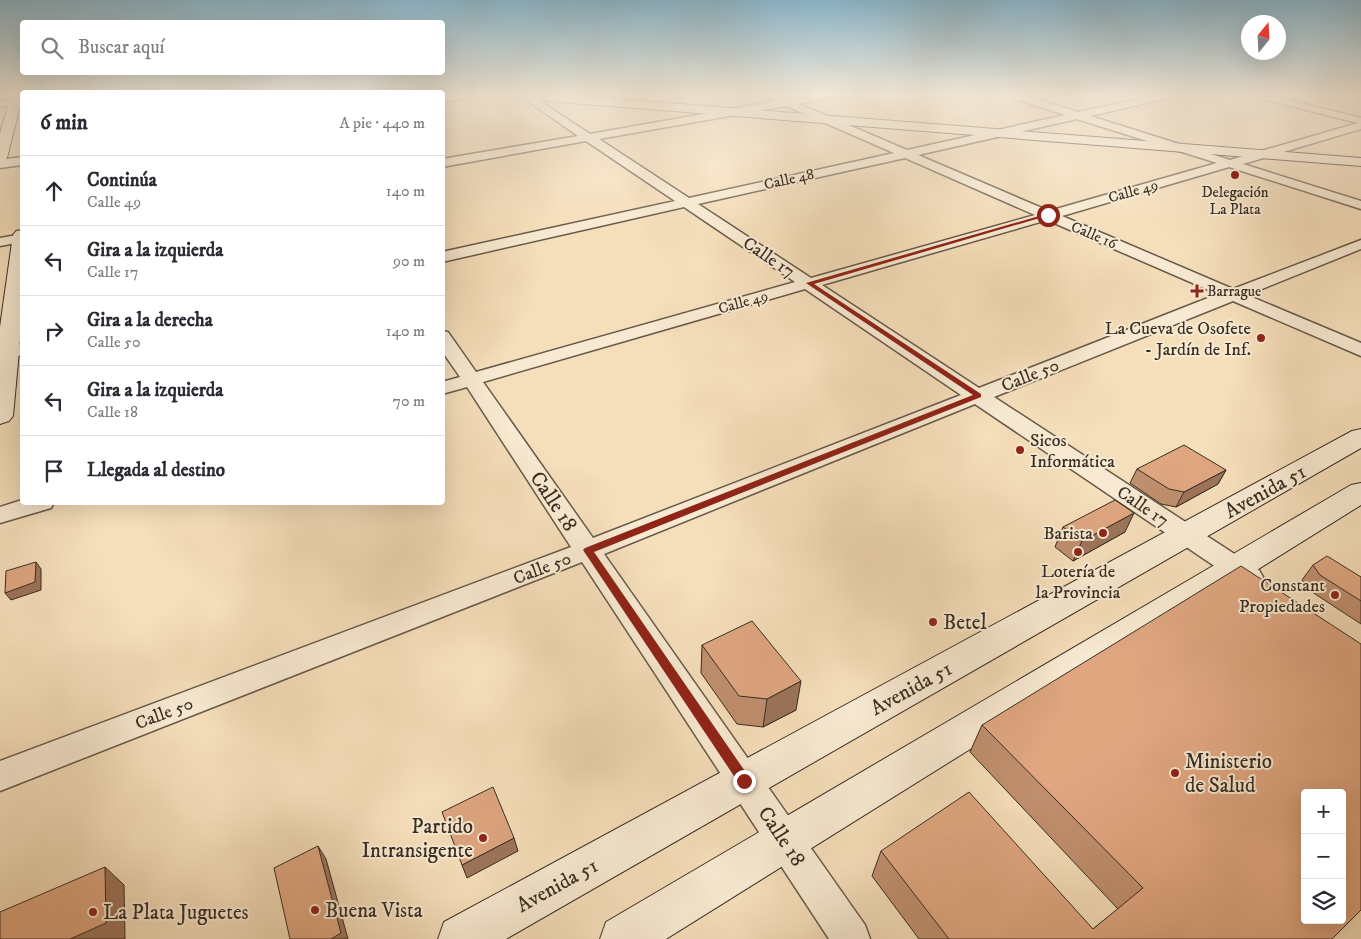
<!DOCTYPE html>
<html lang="es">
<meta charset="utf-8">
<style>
body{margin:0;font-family:"IM FELL DW Pica",serif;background:#f2f2f3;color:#2b2b33}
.controls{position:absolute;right:15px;bottom:15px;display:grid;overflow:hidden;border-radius:5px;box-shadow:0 5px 20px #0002}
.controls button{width:45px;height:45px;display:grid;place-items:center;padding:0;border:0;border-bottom:1px solid #e1e1e2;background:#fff;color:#2b2b33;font:25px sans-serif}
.compass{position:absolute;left:1241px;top:15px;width:45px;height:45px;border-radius:50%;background:#fff;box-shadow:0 5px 20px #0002;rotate:18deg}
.stop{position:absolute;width:15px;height:15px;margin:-11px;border:4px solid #8f2418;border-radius:50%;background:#fff}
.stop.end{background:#8f2418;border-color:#fff;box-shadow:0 1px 5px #0008}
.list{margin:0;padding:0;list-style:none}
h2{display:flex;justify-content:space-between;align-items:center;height:65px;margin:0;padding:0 20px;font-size:21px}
h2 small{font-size:16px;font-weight:400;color:#7c7c81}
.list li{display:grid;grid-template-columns:32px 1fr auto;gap:15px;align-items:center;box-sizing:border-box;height:70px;padding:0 20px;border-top:1px solid #e1e1e2}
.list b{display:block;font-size:19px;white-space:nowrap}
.list p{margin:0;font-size:16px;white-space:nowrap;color:#7c7c81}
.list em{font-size:16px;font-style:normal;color:#7c7c81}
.icon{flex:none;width:28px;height:28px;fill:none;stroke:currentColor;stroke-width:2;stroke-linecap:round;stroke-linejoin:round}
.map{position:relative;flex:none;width:1361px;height:939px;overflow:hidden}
.search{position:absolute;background:#fff;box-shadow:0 5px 20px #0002;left:20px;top:20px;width:425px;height:55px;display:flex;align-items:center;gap:12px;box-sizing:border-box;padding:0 18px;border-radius:5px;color:#7c7c81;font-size:19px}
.panel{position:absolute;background:#fff;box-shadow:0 5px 20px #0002;left:20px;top:90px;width:425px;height:415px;border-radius:5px}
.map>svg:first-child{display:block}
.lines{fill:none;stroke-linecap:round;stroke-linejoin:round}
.street-casing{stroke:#675949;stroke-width:3}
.secondary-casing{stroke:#382d23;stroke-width:2}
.street{fill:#f8ead2;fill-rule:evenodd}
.secondary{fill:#f8ead2;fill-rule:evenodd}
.wall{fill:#c08f6e;stroke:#382d23}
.shaded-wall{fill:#9c745a;stroke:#382d23}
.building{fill:#dfa680;stroke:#382d23;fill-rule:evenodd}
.route{fill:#8f2418}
.poi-dot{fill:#8f2418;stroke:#f8ead2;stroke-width:2}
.labels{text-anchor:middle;stroke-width:4;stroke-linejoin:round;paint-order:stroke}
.far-street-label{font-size:15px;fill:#382d23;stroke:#f8ead2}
.far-poi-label{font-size:15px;fill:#382d23;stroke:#f8ead2}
.street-label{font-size:18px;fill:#382d23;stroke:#f8ead2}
.poi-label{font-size:18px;fill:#382d23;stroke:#f8ead2;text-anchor:end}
.near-street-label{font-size:21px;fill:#382d23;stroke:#f8ead2}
.near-poi-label{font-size:21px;fill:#382d23;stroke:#f8ead2;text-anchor:start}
</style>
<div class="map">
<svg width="1361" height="939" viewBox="0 0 1361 939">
<rect width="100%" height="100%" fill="#f5deba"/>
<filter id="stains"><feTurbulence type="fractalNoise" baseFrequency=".004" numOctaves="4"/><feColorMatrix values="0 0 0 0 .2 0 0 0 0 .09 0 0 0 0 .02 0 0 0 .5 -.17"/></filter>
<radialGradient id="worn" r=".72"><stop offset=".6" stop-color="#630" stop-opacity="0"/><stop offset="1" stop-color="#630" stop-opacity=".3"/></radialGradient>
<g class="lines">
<!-- street casing -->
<g class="street-casing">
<g id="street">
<polygon points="442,96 470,96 465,99 442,102"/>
<path d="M521,96H532L590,134L776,101L767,96H780L788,99L809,96H830L829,98L799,104L907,150L1065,115L1012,98L1011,96H1026L1078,112L1152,96H1170L1169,98L1090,116L1230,160L1358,123L1258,98L1257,96H1273L1361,118V129L1243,164L1361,201V209L1229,167L1062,216L1233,289L1361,240V249L1247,295L1361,343V356L1233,301L994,397L1259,570L1263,577L1259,584L1250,587L1241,584L975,404L604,554L865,925L870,939H829L582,562L0,791V761L571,547L467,387L442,394V382L460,377L442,351V331L448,332L476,372L795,282L684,207L442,262V252L675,201L586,141L442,167V159L578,136ZM786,106L894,153L689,198L599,139ZM1077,119L1217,163L1049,211L918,155ZM905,158L1035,215L811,278L698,204ZM1047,220L1218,294L979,388L822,285ZM805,289L961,395L593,538L483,382Z"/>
<polygon points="22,98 22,104 0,107 0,101"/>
<polygon points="22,157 22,165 0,168 0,160"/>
<polygon points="22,234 22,242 0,246 0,238"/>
<polygon points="22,344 22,355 0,361 0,349"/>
<polygon points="22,500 22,502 54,502 51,508 0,523 0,507"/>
</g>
</g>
<!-- secondary casing -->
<g class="secondary-casing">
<g id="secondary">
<polygon points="11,96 22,96 22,98 7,158 5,161 0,162 0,133"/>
<polygon points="529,96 579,96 1361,158 1361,166 535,100"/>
<polygon points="22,230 22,319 13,416 9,421 0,424 0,327 13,235 16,231"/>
<polygon points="1361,429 1361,448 506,939 438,939 444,922 1352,431"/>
<polygon points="1361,483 1361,505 666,939 600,939 606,922 1351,485"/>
</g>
</g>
<!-- street -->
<use href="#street" class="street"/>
<!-- secondary -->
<use href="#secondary" class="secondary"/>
</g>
<!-- wall -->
<g class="wall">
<polygon points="1137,469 1226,470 1218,484 1176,507 1161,504 1130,483"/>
<polygon points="1063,527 1125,532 1073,561 1055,547"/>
<polygon points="1313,565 1361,577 1361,624 1309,590 1302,580"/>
<polygon points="702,645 796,710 763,727 737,724 701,673"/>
<polygon points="982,725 1332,939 919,939 872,876 881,851 1093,929 1118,909 970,752"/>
</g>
<!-- shaded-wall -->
<g class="shaded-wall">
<polygon points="1226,470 1218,484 1176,507 1184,492"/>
<polygon points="1134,513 1125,532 1073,561 1082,541"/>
<polygon points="36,562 41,569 41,590 11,600 5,593"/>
<polygon points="801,681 796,710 763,727 767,699"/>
<polygon points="514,838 518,851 467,878 462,865"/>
<polygon points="318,846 326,859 348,939 331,939"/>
<polygon points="105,867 124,885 125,939 70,939"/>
</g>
<!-- building -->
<g class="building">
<polygon points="1184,445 1226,470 1184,492 1169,489 1137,469"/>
<polygon points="1115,500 1134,513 1082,541 1063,527"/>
<polygon points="1327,556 1361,577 1361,601 1320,575 1313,565"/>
<polygon points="36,562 35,582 5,593 6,571"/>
<path d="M1241,566L1361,644V910L1332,939H949L881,851L969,792L1093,929L1143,888L982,725ZM1305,793H1342V920H1305Z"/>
<polygon points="752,621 801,681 767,699 739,696 702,645"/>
<polygon points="493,787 514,838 462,865 442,812"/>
<polygon points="318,846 341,933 331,939 290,939 274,868"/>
<polygon points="105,867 106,923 70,939 0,939 0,912"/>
</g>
<!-- sky -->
<linearGradient id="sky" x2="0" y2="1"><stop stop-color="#8ab8cf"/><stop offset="0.42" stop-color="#faf0e0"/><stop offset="1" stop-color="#faf0e0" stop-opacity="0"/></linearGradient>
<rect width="1361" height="227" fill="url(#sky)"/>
<!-- route -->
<polygon class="route" points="1046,214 1050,215 814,284 981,394 981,397 594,552 749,777 750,781 749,785 744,786 740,785 583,550 585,548 973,395 806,283"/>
<!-- markers -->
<g class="poi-dot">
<circle cx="1235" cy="175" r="5"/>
<path d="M1194.5 283.5h5v5h5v5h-5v5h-5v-5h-5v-5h5z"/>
<circle cx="1261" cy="338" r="5"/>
<circle cx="1020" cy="450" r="5"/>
<circle cx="1103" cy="533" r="5"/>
<circle cx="1078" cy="552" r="5"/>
<circle cx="1335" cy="595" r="5"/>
<circle cx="933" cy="622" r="5"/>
<circle cx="1175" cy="773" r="5"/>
<circle cx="483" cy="838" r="5"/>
<circle cx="315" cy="910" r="5"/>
<circle cx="93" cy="912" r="5"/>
</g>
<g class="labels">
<!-- far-street labels -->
<g class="far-street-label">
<text transform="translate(789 179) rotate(-13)" y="5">Calle 48</text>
<text transform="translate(1133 191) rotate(-16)" y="5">Calle 49</text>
<text transform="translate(1094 235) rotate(23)" y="5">Calle 16</text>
<text transform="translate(743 302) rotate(-16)" y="5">Calle 49</text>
</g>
<!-- far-poi labels -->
<g class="far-poi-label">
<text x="1235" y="197">Delegación<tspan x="1235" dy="17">La Plata</tspan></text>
<text x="1207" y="296" text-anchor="start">Barrague</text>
</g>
<!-- street labels -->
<g class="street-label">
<text transform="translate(769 257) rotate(34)" y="6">Calle 17</text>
<text transform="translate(1030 375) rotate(-22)" y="6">Calle 50</text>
<text transform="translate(1143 506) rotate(34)" y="6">Calle 17</text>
<text transform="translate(542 568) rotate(-21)" y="6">Calle 50</text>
<text transform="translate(164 713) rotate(-21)" y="6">Calle 50</text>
</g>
<!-- poi labels -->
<g class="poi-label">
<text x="1251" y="334">La Cueva de Osofete<tspan x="1251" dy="21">- Jardín de Inf.</tspan></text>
<text x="1030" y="446" text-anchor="start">Sicos<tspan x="1030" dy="21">Informática</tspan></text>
<text x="1093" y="539">Barista</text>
<text x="1078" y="577" text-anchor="middle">Lotería de<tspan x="1078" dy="21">la Provincia</tspan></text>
<text x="1325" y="591">Constant<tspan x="1325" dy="21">Propiedades</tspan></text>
</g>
<!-- near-street labels -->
<g class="near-street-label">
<text transform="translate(1265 491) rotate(-29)" y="7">Avenida 51</text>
<text transform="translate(554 501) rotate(56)" y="7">Calle 18</text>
<text transform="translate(911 688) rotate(-29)" y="7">Avenida 51</text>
<text transform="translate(782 836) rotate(56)" y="7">Calle 18</text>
<text transform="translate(557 885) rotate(-29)" y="7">Avenida 51</text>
</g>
<!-- near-poi labels -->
<g class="near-poi-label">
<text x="943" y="629">Betel</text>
<text x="1185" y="768">Ministerio<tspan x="1185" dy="24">de Salud</tspan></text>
<text x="473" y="833" text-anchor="end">Partido<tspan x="473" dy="24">Intransigente</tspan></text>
<text x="325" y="917">Buena Vista</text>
<text x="103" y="919">La Plata Juguetes</text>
</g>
</g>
<rect width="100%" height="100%" filter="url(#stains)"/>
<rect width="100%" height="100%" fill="url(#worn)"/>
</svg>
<div class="controls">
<button>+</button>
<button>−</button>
<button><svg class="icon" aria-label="layers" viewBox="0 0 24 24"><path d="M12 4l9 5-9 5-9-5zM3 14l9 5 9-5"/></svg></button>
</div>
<svg class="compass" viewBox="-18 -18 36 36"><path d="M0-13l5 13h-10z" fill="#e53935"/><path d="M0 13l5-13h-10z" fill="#7c7c81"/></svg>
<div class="stop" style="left:1048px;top:215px"></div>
<div class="stop end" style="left:744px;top:781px"></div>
<div class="search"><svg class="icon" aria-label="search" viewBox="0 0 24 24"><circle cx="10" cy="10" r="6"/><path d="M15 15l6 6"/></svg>Buscar aquí</div>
<section class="panel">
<h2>6 min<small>A pie · 440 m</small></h2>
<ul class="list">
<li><svg class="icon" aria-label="ahead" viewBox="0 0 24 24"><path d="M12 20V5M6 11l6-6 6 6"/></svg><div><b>Continúa</b><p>Calle 49</p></div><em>140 m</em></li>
<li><svg class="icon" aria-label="left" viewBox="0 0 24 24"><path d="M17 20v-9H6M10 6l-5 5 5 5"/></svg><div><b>Gira a la izquierda</b><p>Calle 17</p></div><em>90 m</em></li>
<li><svg class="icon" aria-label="right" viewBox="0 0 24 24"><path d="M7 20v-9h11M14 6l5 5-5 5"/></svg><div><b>Gira a la derecha</b><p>Calle 50</p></div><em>140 m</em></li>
<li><svg class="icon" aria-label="left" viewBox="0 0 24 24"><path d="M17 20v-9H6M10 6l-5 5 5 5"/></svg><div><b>Gira a la izquierda</b><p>Calle 18</p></div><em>70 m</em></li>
<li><svg class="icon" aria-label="arrive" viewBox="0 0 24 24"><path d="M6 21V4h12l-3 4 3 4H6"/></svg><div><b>Llegada al destino</b></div></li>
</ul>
</section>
</div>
